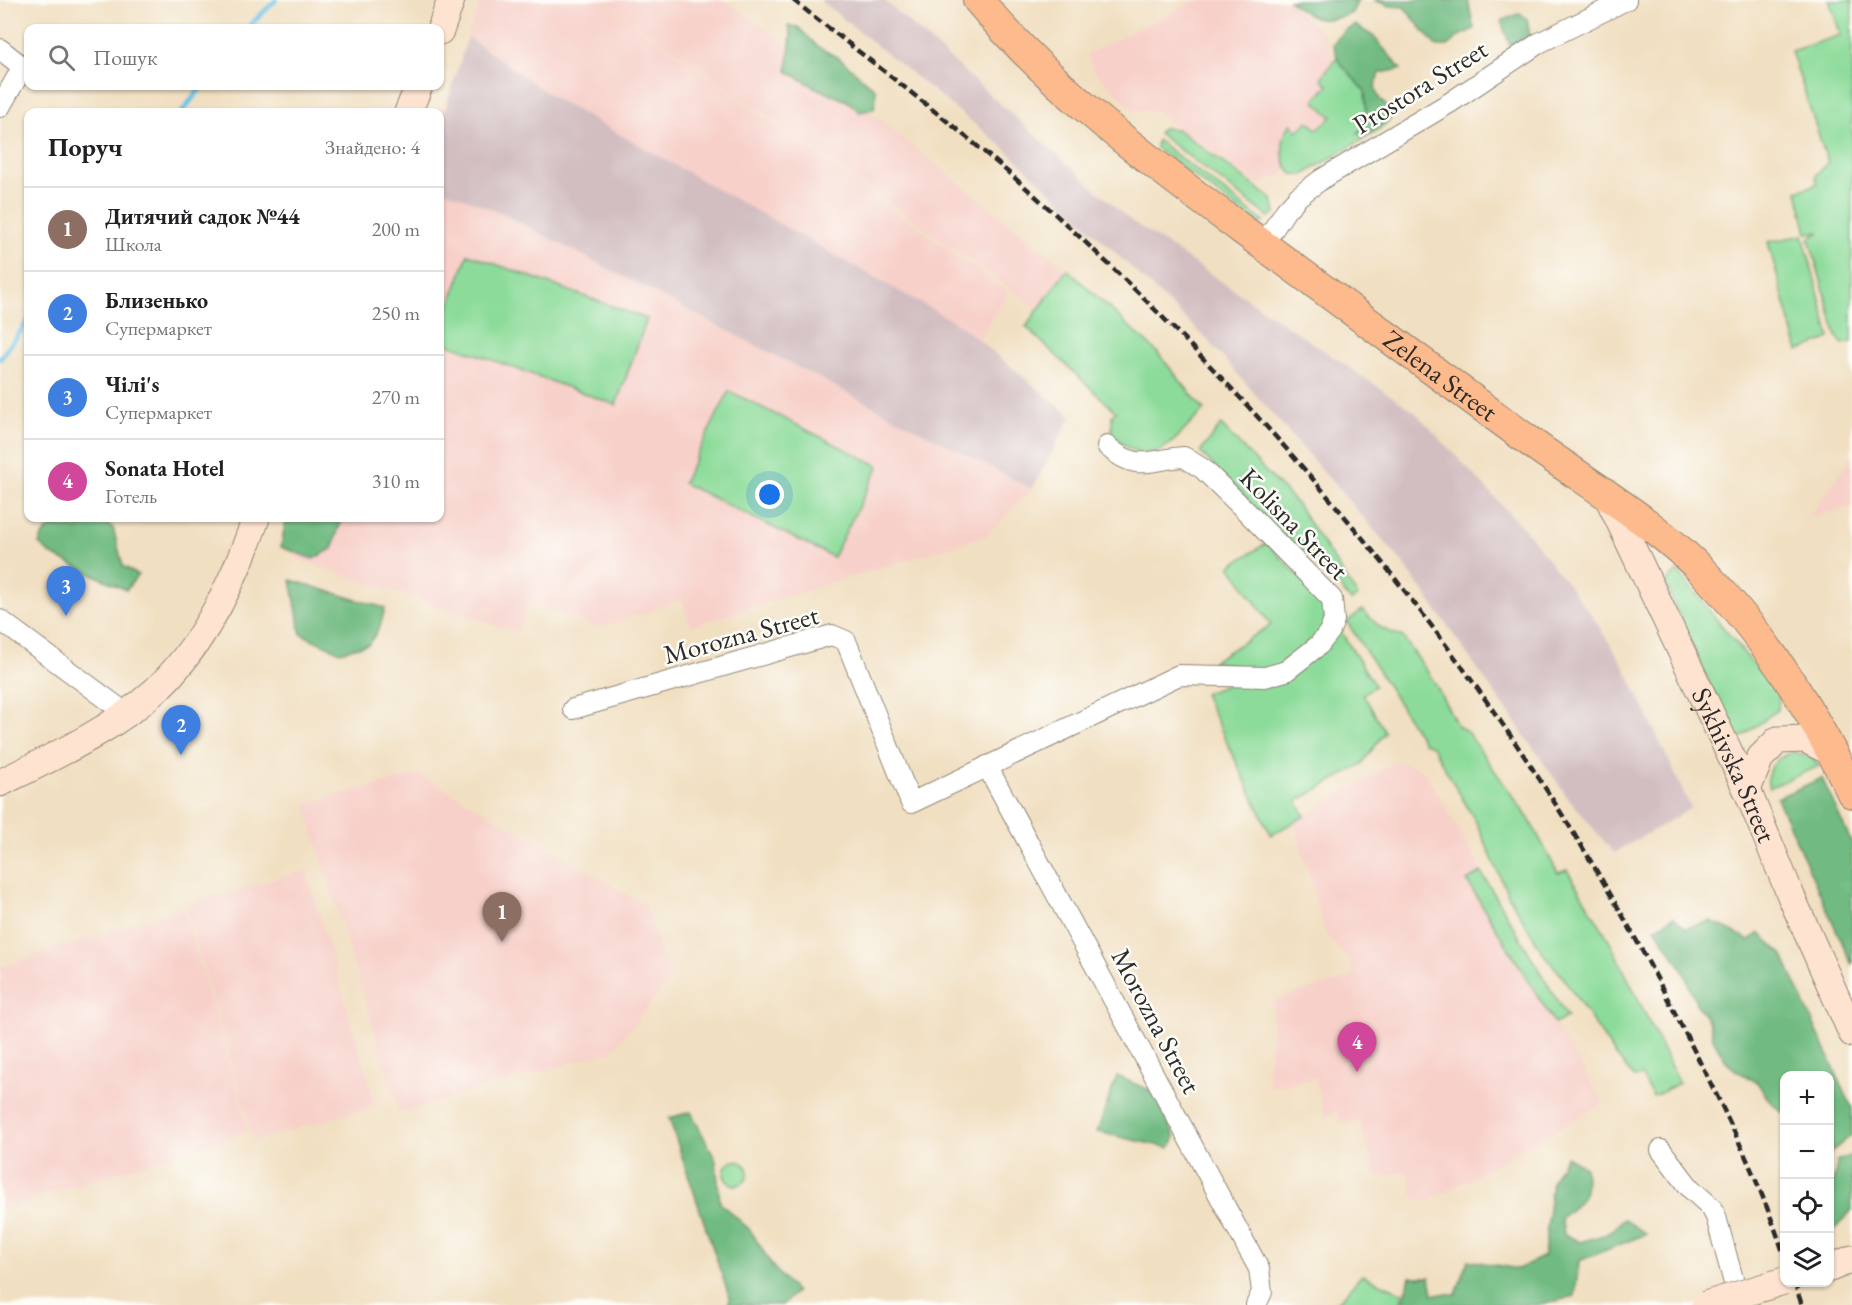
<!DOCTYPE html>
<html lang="uk">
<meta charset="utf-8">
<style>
body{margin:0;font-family:"EB Garamond",serif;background:#f6f6f6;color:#202124}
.controls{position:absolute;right:18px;bottom:18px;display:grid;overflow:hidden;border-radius:12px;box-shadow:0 2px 4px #0004}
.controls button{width:54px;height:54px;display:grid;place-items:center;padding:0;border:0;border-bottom:2px solid #e0e0e0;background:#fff;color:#202124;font:30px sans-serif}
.you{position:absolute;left:770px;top:495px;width:21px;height:21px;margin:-15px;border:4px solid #fff;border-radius:50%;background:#1a73e8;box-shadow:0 0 0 9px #1a73e833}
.badge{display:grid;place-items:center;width:39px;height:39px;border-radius:50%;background:#0f766e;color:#fff;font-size:20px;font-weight:700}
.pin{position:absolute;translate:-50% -50px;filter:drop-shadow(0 2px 3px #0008)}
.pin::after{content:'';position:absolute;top:32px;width:21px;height:18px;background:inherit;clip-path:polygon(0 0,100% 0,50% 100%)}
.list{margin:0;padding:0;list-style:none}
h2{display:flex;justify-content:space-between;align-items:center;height:78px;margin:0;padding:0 24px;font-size:26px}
h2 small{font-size:20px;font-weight:400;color:#757577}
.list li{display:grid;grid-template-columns:39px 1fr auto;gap:18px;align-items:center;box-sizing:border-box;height:84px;padding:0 24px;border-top:2px solid #e0e0e0}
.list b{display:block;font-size:22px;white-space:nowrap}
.list p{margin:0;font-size:20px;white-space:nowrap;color:#757577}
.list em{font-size:20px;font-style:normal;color:#757577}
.icon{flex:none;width:33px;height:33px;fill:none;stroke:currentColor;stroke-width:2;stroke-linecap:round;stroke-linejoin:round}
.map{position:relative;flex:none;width:1852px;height:1305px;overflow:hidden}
.search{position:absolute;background:#fff;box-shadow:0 2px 4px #0004;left:24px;top:24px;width:420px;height:66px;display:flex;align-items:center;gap:15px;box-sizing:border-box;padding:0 21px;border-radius:12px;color:#757577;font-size:22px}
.panel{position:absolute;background:#fff;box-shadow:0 2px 4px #0004;left:24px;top:108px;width:420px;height:414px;border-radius:12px}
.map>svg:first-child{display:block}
.built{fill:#f7d0c9}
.industrial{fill:#d2bec1}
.green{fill:#8cdb9a;stroke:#5c8362;stroke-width:1.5}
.forest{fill:#71bb82;stroke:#4e7356;stroke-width:1.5}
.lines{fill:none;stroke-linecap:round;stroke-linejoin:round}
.stream{stroke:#6cc3e9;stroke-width:5}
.street-casing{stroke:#8e8576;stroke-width:22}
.secondary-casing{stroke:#8e8576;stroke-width:29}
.primary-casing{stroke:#8e8576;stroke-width:32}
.street{stroke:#fff;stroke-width:20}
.secondary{stroke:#fee3d1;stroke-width:27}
.primary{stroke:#fcba8d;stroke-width:30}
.rail{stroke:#2b2b2b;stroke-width:4.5;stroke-dasharray:9 4.5;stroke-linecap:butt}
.secondary-bridge-casing{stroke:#8e8576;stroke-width:29;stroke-linecap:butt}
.secondary-bridge{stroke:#fee3d1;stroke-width:27}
.labels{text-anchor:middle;stroke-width:5;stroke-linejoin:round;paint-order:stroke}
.street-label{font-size:27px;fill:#2b2b2b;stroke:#fdfcf7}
</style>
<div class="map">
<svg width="1852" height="1305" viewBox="0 0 1852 1305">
<rect width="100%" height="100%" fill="#fdfcf7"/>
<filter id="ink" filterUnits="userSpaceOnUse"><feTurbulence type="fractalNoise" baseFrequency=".0167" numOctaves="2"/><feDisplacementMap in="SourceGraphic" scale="12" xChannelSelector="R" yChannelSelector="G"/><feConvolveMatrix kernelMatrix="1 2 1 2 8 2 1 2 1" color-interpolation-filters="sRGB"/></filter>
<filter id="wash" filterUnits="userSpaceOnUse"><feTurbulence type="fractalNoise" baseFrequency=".008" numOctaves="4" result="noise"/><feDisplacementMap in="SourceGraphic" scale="24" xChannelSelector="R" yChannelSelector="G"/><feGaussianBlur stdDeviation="1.35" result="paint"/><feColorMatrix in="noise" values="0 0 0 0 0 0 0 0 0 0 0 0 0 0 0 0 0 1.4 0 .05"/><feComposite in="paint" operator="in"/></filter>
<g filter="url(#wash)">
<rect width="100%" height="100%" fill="#f1dfc1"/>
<!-- built -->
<g class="built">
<polygon points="481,0 601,0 1008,292 977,343 661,159 460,56"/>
<polygon points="603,0 724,0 769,31 1067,269 1038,309"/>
<polygon points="1197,0 1286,0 1325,36 1333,61 1369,124 1260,186 1154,111 1134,110 1093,70 1087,54"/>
<polygon points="440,188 503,214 1032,489 987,535 691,626 682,600 598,628 529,601 517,633 294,558 308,518 440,518"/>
<polygon points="1852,456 1852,507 1808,518"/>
<polygon points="1397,761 1423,770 1483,871 1467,881 1604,1103 1428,1202 1414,1197 1407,1171 1376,1178 1359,1121 1340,1123 1337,1112 1325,1116 1315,1078 1267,1088 1274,1000 1353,977 1349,960 1326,935 1294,822"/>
<polygon points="419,774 645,904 670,980 612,1051 399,1113 305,804"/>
<polygon points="306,870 376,1106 254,1141 185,905"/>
<polygon points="183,907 249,1131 0,1210 0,967"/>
</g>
<!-- industrial -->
<g class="industrial">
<polygon points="820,0 884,0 1130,220 1415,412 1526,531 1593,617 1624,666 1691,808 1614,853 1569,799 1404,564 1206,338 1002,146"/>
<polygon points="468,37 551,96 960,325 1071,416 1032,489 503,214 440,188 440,125"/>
</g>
<!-- green -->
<g class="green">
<polygon points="1829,0 1852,0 1852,342 1843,344 1837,337 1809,238 1820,232 1807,233 1797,191 1817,184 1816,175 1828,163 1791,51 1841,35"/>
<path d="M1337,57L1391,118L1380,129L1303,175H1294C1279,165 1280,136 1291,124L1298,131L1308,121L1317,129L1332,117L1314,101L1328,85L1321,78Z"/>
<polygon points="1163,128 1177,129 1272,199 1275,213 1269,217 1158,133"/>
<polygon points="1157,140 1264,222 1258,224 1156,148"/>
<polygon points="1803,235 1830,338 1798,351 1768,242"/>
<polygon points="468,254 647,319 616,405 440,341 440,331"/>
<path d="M1067,269L1157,352L1204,410C1172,441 1153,477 1112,434V415L1116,412L1026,327Z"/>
<polygon points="729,391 879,466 833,557 683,483"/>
<polygon points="1221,425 1296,503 1358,596 1351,601 1326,570 1284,536 1200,452"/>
<polygon points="1267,543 1320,598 1326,612 1324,628 1283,667 1260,672 1213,661 1271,625 1230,566"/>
<polygon points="1677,571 1779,696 1778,709 1742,737 1733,735 1665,584"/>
<polygon points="1362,610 1381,628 1403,637 1433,680 1457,725 1468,733 1529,819 1558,873 1567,870 1609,940 1679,1083 1653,1097 1642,1076 1634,1077 1616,1056 1562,976 1543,953 1508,895 1477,824 1432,746 1424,743 1347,622"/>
<polygon points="1338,627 1375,686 1363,694 1385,732 1361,765 1297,801 1305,816 1271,835 1204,694 1231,683 1254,684"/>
<path d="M1794,752L1813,758L1819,766L1769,788C1764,769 1775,757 1794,752Z"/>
<polygon points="1481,872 1567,1017 1555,1024 1467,881"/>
<circle cx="736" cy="1173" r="12"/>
<polygon points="1362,1275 1403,1293 1400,1305 1329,1305 1339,1301"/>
</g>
<!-- forest -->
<g class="forest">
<path d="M1289,0H1358L1352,13C1321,25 1313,20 1289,0Z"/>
<polygon points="1374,0 1468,0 1474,29 1459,36 1448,46 1436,46 1404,7 1390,6"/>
<polygon points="1520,13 1527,19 1530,36 1511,48 1501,21"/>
<polygon points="1355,25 1373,36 1401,69 1380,73 1375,88 1380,100 1391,110 1389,118 1365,137 1357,133 1367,122 1365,91 1339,62 1333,44 1343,31"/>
<polygon points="788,26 798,27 818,47 839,58 876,90 874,109 860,112 847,101 816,88 787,71 791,35"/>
<path d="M99,518L113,528L123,566L138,575L126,590L52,555L39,544C46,522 58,523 78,529L83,520Z"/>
<polygon points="286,518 342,518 332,549 313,559 281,547"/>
<polygon points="291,580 385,608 380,627 369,644 340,652 301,634"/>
<polygon points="1822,778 1852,844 1852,965 1777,798"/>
<polygon points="1674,917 1685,928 1711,921 1750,940 1759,933 1782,954 1852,1108 1852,1135 1831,1152 1830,1076 1784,1076 1784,1114 1771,1103 1757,1082 1738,1072 1727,1063 1713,1039 1710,1023 1697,1005 1682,968 1655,928"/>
<polygon points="1117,1076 1154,1092 1175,1137 1170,1148 1097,1132"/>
<polygon points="691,1112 716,1161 720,1203 750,1230 773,1267 796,1292 782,1305 728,1305 730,1299 669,1118"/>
<polygon points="1852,1155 1852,1210 1835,1229 1830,1231 1830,1193 1838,1160"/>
<path d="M1566,1156L1585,1167C1588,1198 1584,1198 1561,1218L1564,1234L1580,1242L1607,1234L1624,1219L1646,1234L1579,1261L1575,1296L1542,1305H1403L1410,1277H1430L1433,1294H1456L1468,1260L1518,1269L1544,1256L1552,1181Z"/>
</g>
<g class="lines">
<!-- stream -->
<g class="stream">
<polyline points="247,28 276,0"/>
<polyline points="182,112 202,86"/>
<polyline points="0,359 28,321"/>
</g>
</g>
</g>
<g filter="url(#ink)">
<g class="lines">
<!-- street casing -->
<g class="street-casing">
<g id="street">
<polyline points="0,49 19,64 20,72 0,107"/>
<polyline points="1263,245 1286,210 1299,196 1322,179 1451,102 1539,43 1626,0"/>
<polyline points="0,620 127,714"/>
<path d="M573,709L832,635L846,641L911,803L1179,675L1265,677L1286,671L1319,645L1330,631L1334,620L1332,599L1242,507L1203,469L1184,457C1151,459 1137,473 1107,446"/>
<polyline points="987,766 1259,1269 1262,1292 1256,1305"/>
<polyline points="1661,1150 1690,1188 1711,1207 1716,1217 1740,1305"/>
</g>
</g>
<!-- secondary casing -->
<g class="secondary-casing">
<g id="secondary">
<polyline points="440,31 451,0"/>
<polyline points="408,112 419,86"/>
<path id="s1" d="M1609,499L1747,790L1791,896L1852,1033"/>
<path d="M0,783C53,757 112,730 156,690C205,644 235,579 256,518"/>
<polyline points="1747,790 1760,758 1778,740 1805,739 1833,753"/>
<polyline points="1830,1268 1852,1259"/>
</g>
</g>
<!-- primary casing -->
<g class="primary-casing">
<g id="primary">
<path id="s2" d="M978,0C1057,95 1160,169 1259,242C1349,308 1439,375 1529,441C1588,484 1655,522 1706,575C1767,639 1814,712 1852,793"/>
</g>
</g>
<!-- street -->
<use href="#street" class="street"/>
<!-- secondary -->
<use href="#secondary" class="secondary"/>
<!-- primary -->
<use href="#primary" class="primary"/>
<!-- rail -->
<g class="rail">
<path d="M793,0C874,64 957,126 1034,195C1295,430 1523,710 1681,1025C1719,1099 1758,1175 1784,1255"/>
<polyline points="1794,1282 1802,1305"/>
</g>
<!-- secondary-bridge casing -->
<g class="secondary-bridge-casing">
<polyline id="secondary-bridge" points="1705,1305 1784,1281"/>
</g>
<!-- secondary-bridge -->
<use href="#secondary-bridge" class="secondary-bridge"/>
</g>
</g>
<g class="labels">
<!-- street labels -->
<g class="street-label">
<text transform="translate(1420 87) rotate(-32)" y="9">Prostora Street</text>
<text dy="9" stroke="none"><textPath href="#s2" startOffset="597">Zelena Street</textPath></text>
<text transform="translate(1294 524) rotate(46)" y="9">Kolisna Street</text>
<text transform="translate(741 635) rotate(-15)" y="9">Morozna Street</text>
<text dy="9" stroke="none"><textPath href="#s1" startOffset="294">Sykhivska Street</textPath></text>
<text transform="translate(1156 1021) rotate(62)" y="9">Morozna Street</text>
</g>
</g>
</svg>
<div class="controls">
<button>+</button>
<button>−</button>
<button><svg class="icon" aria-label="locate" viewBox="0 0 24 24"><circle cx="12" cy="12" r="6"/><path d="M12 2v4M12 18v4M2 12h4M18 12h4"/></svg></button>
<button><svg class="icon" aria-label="layers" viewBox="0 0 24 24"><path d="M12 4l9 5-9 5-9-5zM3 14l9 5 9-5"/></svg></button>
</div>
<div class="you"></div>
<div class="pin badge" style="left:502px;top:942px;background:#8d6e63">1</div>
<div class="pin badge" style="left:181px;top:755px;background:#3f7fe0">2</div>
<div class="pin badge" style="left:66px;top:616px;background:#3f7fe0">3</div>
<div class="pin badge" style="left:1357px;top:1072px;background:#d1479c">4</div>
<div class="search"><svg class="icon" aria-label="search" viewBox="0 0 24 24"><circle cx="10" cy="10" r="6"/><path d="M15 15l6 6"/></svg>Пошук</div>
<section class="panel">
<h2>Поруч<small>Знайдено: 4</small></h2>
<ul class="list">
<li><span class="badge" style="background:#8d6e63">1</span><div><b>Дитячий садок №44</b><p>Школа</p></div><em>200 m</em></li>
<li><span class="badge" style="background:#3f7fe0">2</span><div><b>Близенько</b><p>Супермаркет</p></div><em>250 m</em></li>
<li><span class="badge" style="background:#3f7fe0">3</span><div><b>Чілі's</b><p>Супермаркет</p></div><em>270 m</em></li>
<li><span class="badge" style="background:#d1479c">4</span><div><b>Sonata Hotel</b><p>Готель</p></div><em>310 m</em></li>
</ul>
</section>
</div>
